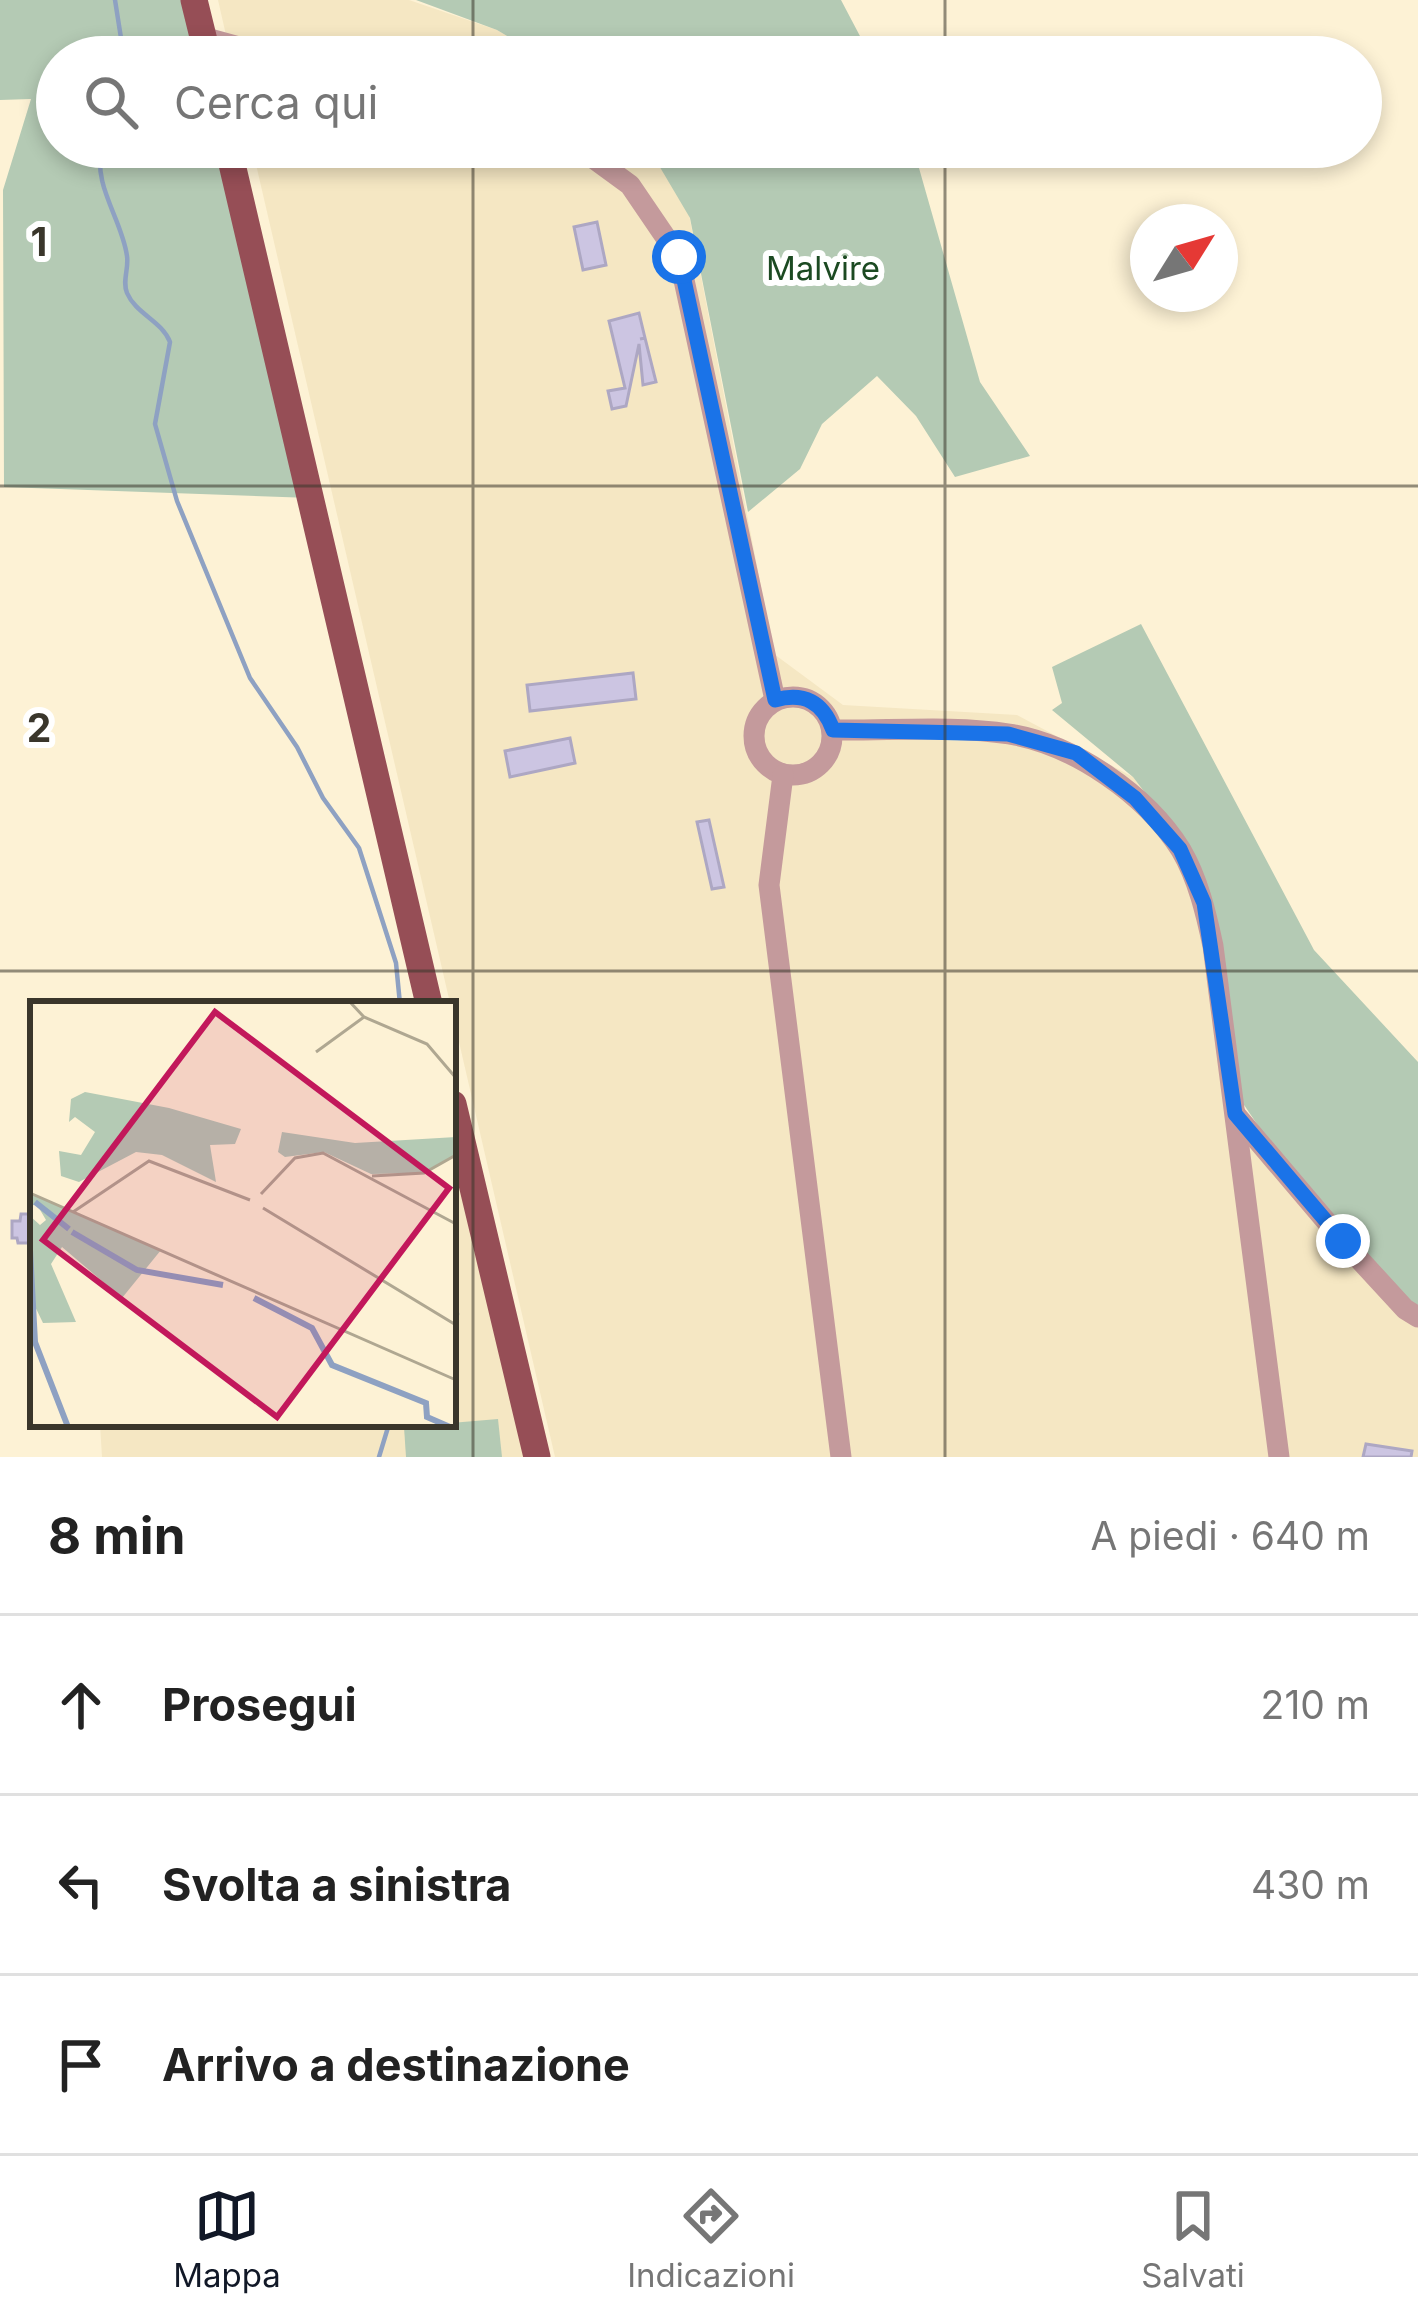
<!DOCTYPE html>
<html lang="it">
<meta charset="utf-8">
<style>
body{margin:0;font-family:Inter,sans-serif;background:#f6f6f6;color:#222}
.compass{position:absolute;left:1130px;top:204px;width:108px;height:108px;border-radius:50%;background:#fff;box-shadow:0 6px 18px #0003;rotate:53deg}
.stop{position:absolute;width:36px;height:36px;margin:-27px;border:9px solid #1a73e8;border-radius:50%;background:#fff}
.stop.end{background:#1a73e8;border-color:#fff;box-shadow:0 3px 12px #0008}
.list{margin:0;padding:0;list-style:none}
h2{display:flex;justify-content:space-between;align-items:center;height:156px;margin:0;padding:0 48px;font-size:51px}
h2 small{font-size:39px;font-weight:400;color:#767676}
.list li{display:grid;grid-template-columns:78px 1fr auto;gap:36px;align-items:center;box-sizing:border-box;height:180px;padding:0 48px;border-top:3px solid #e0e0e0}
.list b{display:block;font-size:45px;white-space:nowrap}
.list em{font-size:39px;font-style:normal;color:#767676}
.icon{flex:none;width:66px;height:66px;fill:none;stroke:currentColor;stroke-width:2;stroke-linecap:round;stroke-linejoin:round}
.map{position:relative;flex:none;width:1418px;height:1457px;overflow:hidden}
.search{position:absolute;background:#fff;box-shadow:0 6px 18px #0003;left:36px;right:36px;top:36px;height:132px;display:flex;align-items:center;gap:30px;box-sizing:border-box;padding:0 42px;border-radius:66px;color:#767676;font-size:45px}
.sheet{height:696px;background:#fff}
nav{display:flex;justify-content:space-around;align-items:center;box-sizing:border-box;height:168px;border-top:3px solid #e0e0e0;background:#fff;font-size:33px;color:#767676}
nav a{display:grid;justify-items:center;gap:6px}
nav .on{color:#111827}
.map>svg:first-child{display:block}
.built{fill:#f5e7c3}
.green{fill:#b4cab4}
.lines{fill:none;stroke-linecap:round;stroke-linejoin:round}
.stream{stroke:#8ea1c2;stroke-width:4.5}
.building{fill:#ccc5e2;stroke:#ada7c3;stroke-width:3}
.minor{stroke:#c49a9c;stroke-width:21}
.major{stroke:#964e56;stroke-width:27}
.route{stroke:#1a73e8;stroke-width:15}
.grid{fill:none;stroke:#3a362b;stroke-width:3;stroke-opacity:0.55}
.labels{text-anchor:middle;stroke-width:12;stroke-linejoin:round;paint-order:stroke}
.park-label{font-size:33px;fill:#1c4a22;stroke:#fff}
.inset-river{fill:none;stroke:#8ea1c2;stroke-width:6}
.inset-road{fill:none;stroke:#afa791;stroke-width:3}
.view{fill:#c2185b;fill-opacity:0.15;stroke:#c2185b;stroke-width:6}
.inset-edge{fill:none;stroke:#3a362b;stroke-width:6}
.grid-label{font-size:39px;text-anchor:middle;font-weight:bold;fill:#3a362b;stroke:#fff;stroke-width:12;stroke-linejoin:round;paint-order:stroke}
</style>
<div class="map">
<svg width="1418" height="1457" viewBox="0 0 1418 1457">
<rect width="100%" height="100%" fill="#fdf2d5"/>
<!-- built -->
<g class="built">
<polygon points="218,0 409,0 497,30 543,57 231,57"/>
<polygon points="252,147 650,147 687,204 774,654 843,705 1017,715 1133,777 1186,843 1243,1113 1418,1315 1418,1457 555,1457"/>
<polygon points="468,1168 537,1457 102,1457 100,1424 453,1424 453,1171"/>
</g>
<!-- green -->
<g class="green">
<polygon points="0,0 189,0 202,57 57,57 57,147 224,147 311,498 4,487 3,190 31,99 0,100"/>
<polygon points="416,0 841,0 871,57 543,57 497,30"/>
<polygon points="648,147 913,147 980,382 1030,456 955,477 916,416 877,376 822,424 800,469 748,512 690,218"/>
<polygon points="1141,624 1314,950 1418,1062 1418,1317 1313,1206 1242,1102 1189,850 1133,777 1052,710 1062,703 1052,667"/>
<polygon points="498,1419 502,1457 406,1457 404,1427"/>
</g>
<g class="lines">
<!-- stream -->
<g class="stream">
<polyline points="115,0 124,57"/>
<path d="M102,147C92,185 122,219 127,256C129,269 122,281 127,293C136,314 162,321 170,342L155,424L177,501L250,678L297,747L323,798L359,848L396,963L400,1004"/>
<polyline points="453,1294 457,1314 453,1341"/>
<polyline points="379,1457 389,1424"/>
</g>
</g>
<!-- building -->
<g class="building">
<polygon points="597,222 606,265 583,270 574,227"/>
<polygon points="639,313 645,338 640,339 645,338 656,382 643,385 639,344 626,406 612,409 608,391 625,388 609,321"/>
<polygon points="633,673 636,699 530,711 527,685"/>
<polygon points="570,738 575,763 510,777 505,751"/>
<polygon points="709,820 724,887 712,889 697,822"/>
<polygon points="21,1214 33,1214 33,1243 18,1243 17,1238 12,1238 12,1221 20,1221"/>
<polygon points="1366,1444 1412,1451 1411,1457 1363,1457"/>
</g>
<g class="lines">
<!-- minor -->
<g class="minor">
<polyline points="203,37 275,57"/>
<polyline points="578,147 630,185 679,257 775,700"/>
<circle cx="793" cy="736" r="39"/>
<path d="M833,730C888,731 954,725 1009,734C1073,744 1146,794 1181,850C1198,879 1206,913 1213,946L1279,1457"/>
<polyline points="783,775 769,885 841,1457"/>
<polyline points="1236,1115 1348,1247 1405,1309 1418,1317"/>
</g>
<!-- major -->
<g class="major">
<polyline points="194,0 208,57"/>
<polyline points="228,147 429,1004"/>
<polyline points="453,1104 537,1457"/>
</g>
</g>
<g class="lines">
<!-- route -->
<path class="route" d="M679,257L775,700C804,692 823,702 833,730L1008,734L1076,753L1135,798L1180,849L1204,903L1235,1114L1343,1241"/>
</g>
<!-- grid -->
<path class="grid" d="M473,0V57M945,0V57M473,147V1457M945,147V1457M0,486H1418M0,971H1418"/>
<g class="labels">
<!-- park labels -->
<g class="park-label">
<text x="823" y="280">Malvire</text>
</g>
</g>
<!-- overview -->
<g transform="translate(30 1001)">
<rect width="426" height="426" fill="#fdf2d5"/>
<path d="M55,91L139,107L211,128L205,143L180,144L186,181L132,154L106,151L49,181L31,175L29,150L51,154L65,131L45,116L39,121L41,98ZM252,131L325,142L426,136V155L394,172L341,173L294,151L255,156L248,151ZM0,192L131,249L92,297L32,246L21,263L46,321L13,322L0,295V215L10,224L16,219L6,202L0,207Z" fill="#b4cab4"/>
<path class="inset-river" d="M5,201L39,228M42,231L107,269L193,284M0,249L5,341L38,426M224,297L282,327L302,364L396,402L397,416L420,426"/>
<path class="inset-road" d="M319,0L334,16L397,43L426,77M286,51L334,16M342,175L394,172L426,154M0,192L426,379M231,193L265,157L293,152L426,223M233,207L426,324M43,211L119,160L220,199"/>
<path class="view" d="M185,11L419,187L247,416L13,239Z"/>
<rect width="426" height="426" class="inset-edge"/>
</g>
<g class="grid-label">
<text x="39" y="256">1</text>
<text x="39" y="742">2</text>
</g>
</svg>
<svg class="compass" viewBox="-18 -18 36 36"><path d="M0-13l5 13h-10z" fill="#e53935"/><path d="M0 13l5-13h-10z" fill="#767676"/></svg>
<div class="stop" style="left:679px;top:257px"></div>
<div class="stop end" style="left:1343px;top:1241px"></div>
<div class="search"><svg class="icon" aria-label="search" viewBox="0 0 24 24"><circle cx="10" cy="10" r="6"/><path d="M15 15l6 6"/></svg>Cerca qui</div>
</div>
<section class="sheet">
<h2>8 min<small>A piedi · 640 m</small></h2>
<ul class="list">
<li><svg class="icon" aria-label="ahead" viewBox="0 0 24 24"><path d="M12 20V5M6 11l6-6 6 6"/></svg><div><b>Prosegui</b></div><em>210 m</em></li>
<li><svg class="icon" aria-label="left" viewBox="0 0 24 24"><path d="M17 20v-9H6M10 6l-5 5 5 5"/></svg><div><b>Svolta a sinistra</b></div><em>430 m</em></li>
<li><svg class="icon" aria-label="arrive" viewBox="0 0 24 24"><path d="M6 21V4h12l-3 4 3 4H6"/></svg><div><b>Arrivo a destinazione</b></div></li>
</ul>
</section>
<nav>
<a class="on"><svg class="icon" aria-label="map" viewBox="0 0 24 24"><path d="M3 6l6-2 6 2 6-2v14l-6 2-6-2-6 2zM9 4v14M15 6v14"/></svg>Mappa</a>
<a><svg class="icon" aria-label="directions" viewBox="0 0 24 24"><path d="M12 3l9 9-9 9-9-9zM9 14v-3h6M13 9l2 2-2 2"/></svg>Indicazioni</a>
<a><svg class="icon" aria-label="saved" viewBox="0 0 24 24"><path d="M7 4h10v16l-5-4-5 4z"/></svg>Salvati</a>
</nav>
